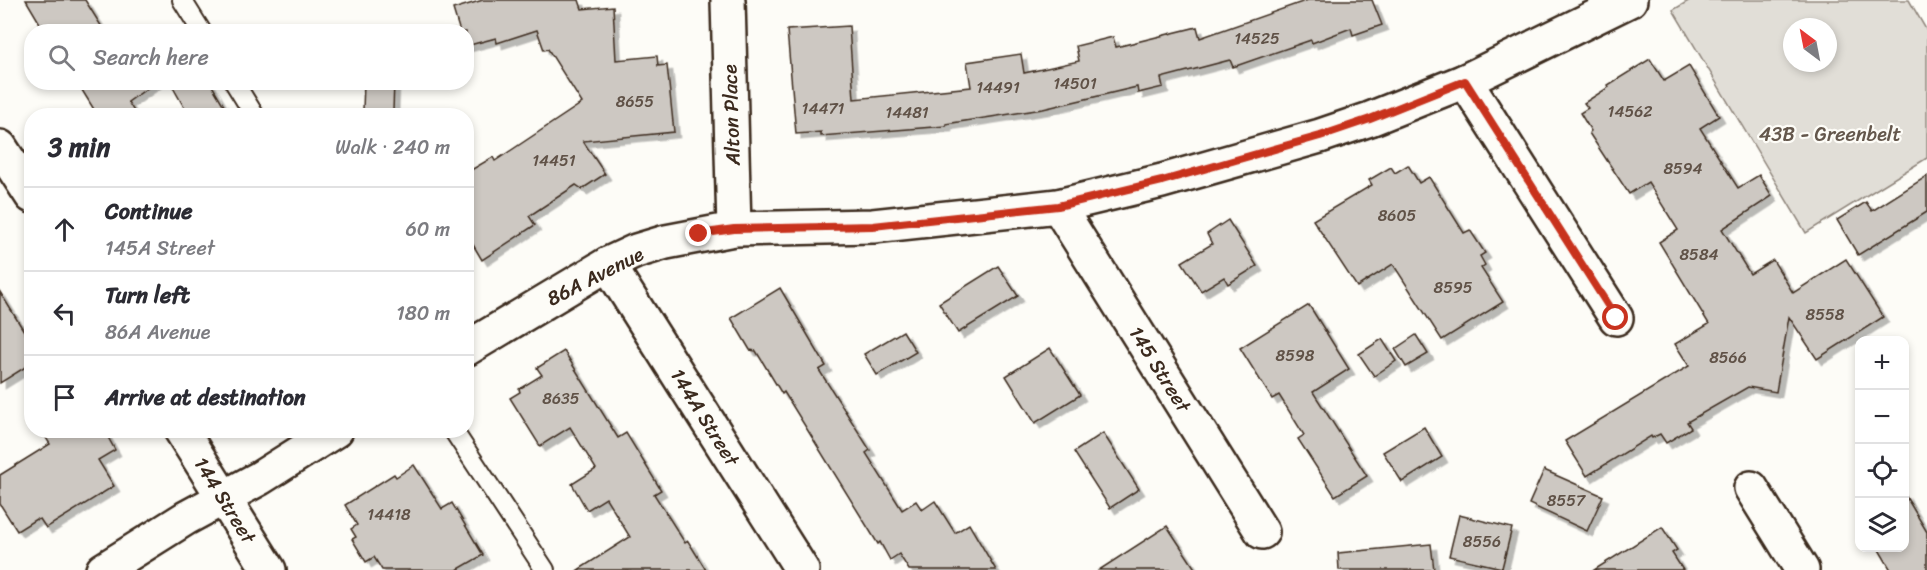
<!DOCTYPE html>
<meta charset="utf-8">
<style>
body{margin:0;font-family:Sriracha,sans-serif;background:#f2f2f3;color:#2b2b33}
.controls{position:absolute;right:18px;bottom:18px;display:grid;overflow:hidden;border-radius:12px;box-shadow:0 3px 9px #0003}
.controls button{width:54px;height:54px;display:grid;place-items:center;padding:0;border:0;border-bottom:2px solid #e1e1e2;background:#fff;color:#2b2b33;font:30px sans-serif}
.compass{position:absolute;left:1783px;top:18px;width:54px;height:54px;border-radius:50%;background:#fff;box-shadow:0 3px 9px #0003;rotate:328deg}
.stop{position:absolute;width:18px;height:18px;margin:-14px;border:4px solid #c8321e;border-radius:50%;background:#fff}
.stop.end{background:#c8321e;border-color:#fff;box-shadow:0 2px 6px #0008}
.list{margin:0;padding:0;list-style:none}
h2{display:flex;justify-content:space-between;align-items:center;height:78px;margin:0;padding:0 24px;font-size:26px}
h2 small{font-size:20px;font-weight:400;color:#7c7c81}
.list li{display:grid;grid-template-columns:39px 1fr auto;gap:18px;align-items:center;box-sizing:border-box;height:84px;padding:0 24px;border-top:2px solid #e1e1e2}
.list b{display:block;font-size:22px;white-space:nowrap}
.list p{margin:0;font-size:20px;white-space:nowrap;color:#7c7c81}
.list em{font-size:20px;font-style:normal;color:#7c7c81}
.icon{flex:none;width:33px;height:33px;fill:none;stroke:currentColor;stroke-width:2;stroke-linecap:round;stroke-linejoin:round}
.map{position:relative;flex:none;width:1927px;height:570px;overflow:hidden}
.search{position:absolute;background:#fff;box-shadow:0 3px 9px #0003;left:24px;top:24px;width:450px;height:66px;display:flex;align-items:center;gap:15px;box-sizing:border-box;padding:0 21px;border-radius:24px;color:#7c7c81;font-size:22px}
.panel{position:absolute;background:#fff;box-shadow:0 3px 9px #0003;left:24px;top:108px;width:450px;height:330px;border-radius:24px}
.map>svg:first-child{display:block}
.green{fill:#e1ded7;stroke:#8e847a;stroke-width:1.5;fill-rule:evenodd}
.building{fill:#cdc8c2;stroke:#3b2a1e;stroke-width:1.5;filter:url(#shadow)}
.lines{fill:none;stroke-linecap:round;stroke-linejoin:round}
.service-casing{stroke:#3b2a1e;stroke-width:22}
.minor-casing{stroke:#3b2a1e;stroke-width:38}
.secondary-casing{stroke:#3b2a1e;stroke-width:38}
.service{stroke:#fdfcf7;stroke-width:18}
.minor{stroke:#fdfcf7;stroke-width:33}
.secondary{stroke:#fdfcf7;stroke-width:33}
.route{stroke:#c8321e;stroke-width:8}
.labels{text-anchor:middle;stroke-width:4.5;stroke-linejoin:round;paint-order:stroke}
.number-label{font-size:16px;fill:#605247}
.street-label{font-size:20px;fill:#3b2a1e;stroke:#fdfcf7}
.park-label{font-size:20px;fill:#64574c;stroke:#fdfcf7}
</style>
<div class="map">
<svg width="1927" height="570" viewBox="0 0 1927 570">
<defs>
<filter id="shadow"><feDropShadow dx="5.5" dy="5.5" stdDeviation="0" flood-color="#0004"/></filter>
</defs>
<rect width="100%" height="100%" fill="#fdfcf7"/>
<filter id="ink" filterUnits="userSpaceOnUse"><feTurbulence type="fractalNoise" baseFrequency=".0167" numOctaves="2"/><feDisplacementMap in="SourceGraphic" scale="12" xChannelSelector="R" yChannelSelector="G"/><feConvolveMatrix kernelMatrix="1 2 1 2 8 2 1 2 1" color-interpolation-filters="sRGB"/></filter>
<g filter="url(#ink)">
<!-- green -->
<path class="green" d="M1690,0H1909L1927,31V158L1806,233L1673,10ZM1792,27H1828V63H1792Z"/>
<!-- building -->
<g class="building">
<polygon points="26,0 85,0 105,32 45,32"/>
<polygon points="483,0 579,0 582,9 613,6 616,60 657,56 658,66 667,65 674,132 583,141 605,174 582,189 576,185 529,216 535,225 482,260 466,233 466,173 493,157 495,161 582,103 548,49 544,50 537,30 497,43 496,38 466,46 466,32 460,32 453,9"/>
<polygon points="1308,0 1372,0 1382,25 1353,35 1351,28 1312,43 1311,40 1233,67 1230,60 1161,78 1163,87 1138,93 1137,87 1043,109 946,124 946,126 821,136 821,132 796,134 787,30 849,26 854,99 971,87 967,62 1021,54 1024,73 1079,61 1076,46 1113,37 1116,47 1197,27 1200,38"/>
<polygon points="1650,59 1664,81 1689,66 1719,116 1700,128 1738,188 1759,175 1772,196 1722,229 1750,274 1773,260 1793,293 1846,259 1883,317 1817,359 1789,317 1776,392 1748,387 1687,422 1691,428 1666,443 1660,434 1652,438 1651,436 1587,476 1565,441 1689,366 1675,344 1709,324 1659,242 1678,230 1648,182 1629,194 1589,133 1591,131 1580,113 1588,108 1584,103 1609,87 1608,85"/>
<polygon points="77,82 156,82 128,102 137,116 98,116"/>
<polygon points="170,82 210,82 230,116 189,116"/>
<polygon points="364,82 394,82 393,111 363,110"/>
<polygon points="1408,165 1419,183 1429,177 1464,233 1470,230 1485,253 1480,256 1485,265 1481,268 1503,302 1442,340 1393,264 1357,287 1313,220 1372,185 1369,180 1391,167 1395,173"/>
<polygon points="1927,176 1927,212 1858,255 1837,220 1866,202 1872,211"/>
<polygon points="1228,220 1257,266 1228,284 1224,277 1201,291 1182,262 1212,244 1207,234"/>
<polygon points="998,266 1018,296 958,333 939,303"/>
<polygon points="780,288 826,366 819,370 870,450 866,453 902,510 916,501 922,510 935,501 955,533 969,524 996,570 909,570 899,554 890,560 880,542 878,544 784,392 782,394 756,351 750,350 731,318"/>
<polygon points="0,292 32,344 32,363 0,383"/>
<polygon points="1309,305 1349,369 1313,392 1367,476 1335,496 1298,439 1304,435 1279,395 1272,399 1240,348"/>
<polygon points="903,331 916,352 877,375 864,354"/>
<polygon points="1416,335 1428,354 1406,367 1395,349"/>
<polygon points="1382,339 1396,361 1374,376 1359,354"/>
<polygon points="1050,348 1080,395 1035,423 1006,376"/>
<polygon points="564,351 618,438 626,433 661,490 654,494 685,543 688,541 706,570 578,570 630,537 606,498 587,510 572,484 596,469 570,427 540,446 510,398 520,392 519,389 542,375 537,368"/>
<polygon points="1424,427 1442,457 1402,482 1383,452"/>
<polygon points="41,430 104,430 115,450 98,460 114,486 46,528 40,519 37,520 36,519 17,531 0,504 0,475 50,444"/>
<polygon points="1103,433 1139,489 1110,508 1074,452"/>
<polygon points="414,465 442,509 452,503 483,555 457,570 382,570 374,557 366,562 352,539 356,537 351,529 357,525 345,505 394,474 396,477"/>
<polygon points="1544,470 1603,496 1587,531 1529,504"/>
<polygon points="1905,495 1927,532 1927,570 1891,570 1878,548 1905,548"/>
<polygon points="1459,515 1512,528 1502,568 1449,556"/>
<polygon points="1167,526 1196,570 1099,570"/>
<polygon points="1662,527 1677,550 1672,553 1683,570 1594,570"/>
<polygon points="1431,544 1434,570 1339,570 1338,553"/>
</g>
<g class="lines">
<!-- service casing -->
<g class="service-casing">
<g id="service">
<polyline points="182,0 202,32"/>
<polyline points="234,82 255,116"/>
<polyline points="453,430 545,570"/>
</g>
</g>
<!-- minor casing -->
<g class="minor-casing">
<g id="minor">
<polyline points="728,0 734,229"/>
<polyline points="1465,81 1616,318"/>
<polyline points="1058,206 1262,532"/>
<polyline points="608,264 802,570"/>
<polyline points="466,349 608,264 636,251 666,242 734,229 873,226 1058,206 1162,181 1320,136 1370,119 1465,81 1630,0"/>
<polyline points="1751,488 1802,570"/>
<polyline points="103,570 186,518 260,478 336,430"/>
</g>
</g>
<!-- secondary casing -->
<g class="secondary-casing">
<g id="secondary">
<polyline points="0,147 32,196"/>
<polyline points="181,430 269,570"/>
</g>
</g>
<!-- service -->
<use href="#service" class="service"/>
<!-- minor -->
<use href="#minor" class="minor"/>
<!-- secondary -->
<use href="#secondary" class="secondary"/>
</g>
</g>
<g class="lines" filter="url(#ink)">
<!-- route -->
<polyline class="route" points="699,234 734,229 873,226 1058,206 1162,181 1320,136 1370,119 1465,81 1616,318"/>
</g>
<g class="labels">
<!-- number labels -->
<g class="number-label">
<text x="1257" y="44">14525</text>
<text x="1075" y="89">14501</text>
<text x="998" y="93">14491</text>
<text x="635" y="107">8655</text>
<text x="823" y="114">14471</text>
<text x="1630" y="117">14562</text>
<text x="907" y="118">14481</text>
<text x="554" y="166">14451</text>
<text x="1683" y="174">8594</text>
<text x="1397" y="221">8605</text>
<text x="1699" y="260">8584</text>
<text x="1453" y="293">8595</text>
<text x="1825" y="320">8558</text>
<text x="1295" y="361">8598</text>
<text x="1728" y="363">8566</text>
<text x="561" y="404">8635</text>
<text x="1566" y="506">8557</text>
<text x="389" y="520">14418</text>
<text x="1482" y="547">8556</text>
</g>
<!-- street labels -->
<g class="street-label">
<text transform="translate(731 115) rotate(-92)" y="7">Alton Place</text>
<text transform="translate(595 276) rotate(-27)" y="7">86A Avenue</text>
<text transform="translate(1160 369) rotate(58)" y="7">145 Street</text>
<text transform="translate(705 417) rotate(58)" y="7">144A Street</text>
<text transform="translate(225 500) rotate(58)" y="7">144 Street</text>
</g>
<!-- park labels -->
<g class="park-label">
<text x="1830" y="141">43B - Greenbelt</text>
</g>
</g>
</svg>
<div class="controls">
<button>+</button>
<button>−</button>
<button><svg class="icon" aria-label="locate" viewBox="0 0 24 24"><circle cx="12" cy="12" r="6"/><path d="M12 2v4M12 18v4M2 12h4M18 12h4"/></svg></button>
<button><svg class="icon" aria-label="layers" viewBox="0 0 24 24"><path d="M12 4l9 5-9 5-9-5zM3 14l9 5 9-5"/></svg></button>
</div>
<svg class="compass" viewBox="-18 -18 36 36"><path d="M0-13l5 13h-10z" fill="#e53935"/><path d="M0 13l5-13h-10z" fill="#7c7c81"/></svg>
<div class="stop" style="left:1616px;top:318px"></div>
<div class="stop end" style="left:699px;top:234px"></div>
<div class="search"><svg class="icon" aria-label="search" viewBox="0 0 24 24"><circle cx="10" cy="10" r="6"/><path d="M15 15l6 6"/></svg>Search here</div>
<section class="panel">
<h2>3 min<small>Walk · 240 m</small></h2>
<ul class="list">
<li><svg class="icon" aria-label="ahead" viewBox="0 0 24 24"><path d="M12 20V5M6 11l6-6 6 6"/></svg><div><b>Continue</b><p>145A Street</p></div><em>60 m</em></li>
<li><svg class="icon" aria-label="left" viewBox="0 0 24 24"><path d="M17 20v-9H6M10 6l-5 5 5 5"/></svg><div><b>Turn left</b><p>86A Avenue</p></div><em>180 m</em></li>
<li><svg class="icon" aria-label="arrive" viewBox="0 0 24 24"><path d="M6 21V4h12l-3 4 3 4H6"/></svg><div><b>Arrive at destination</b></div></li>
</ul>
</section>
</div>
